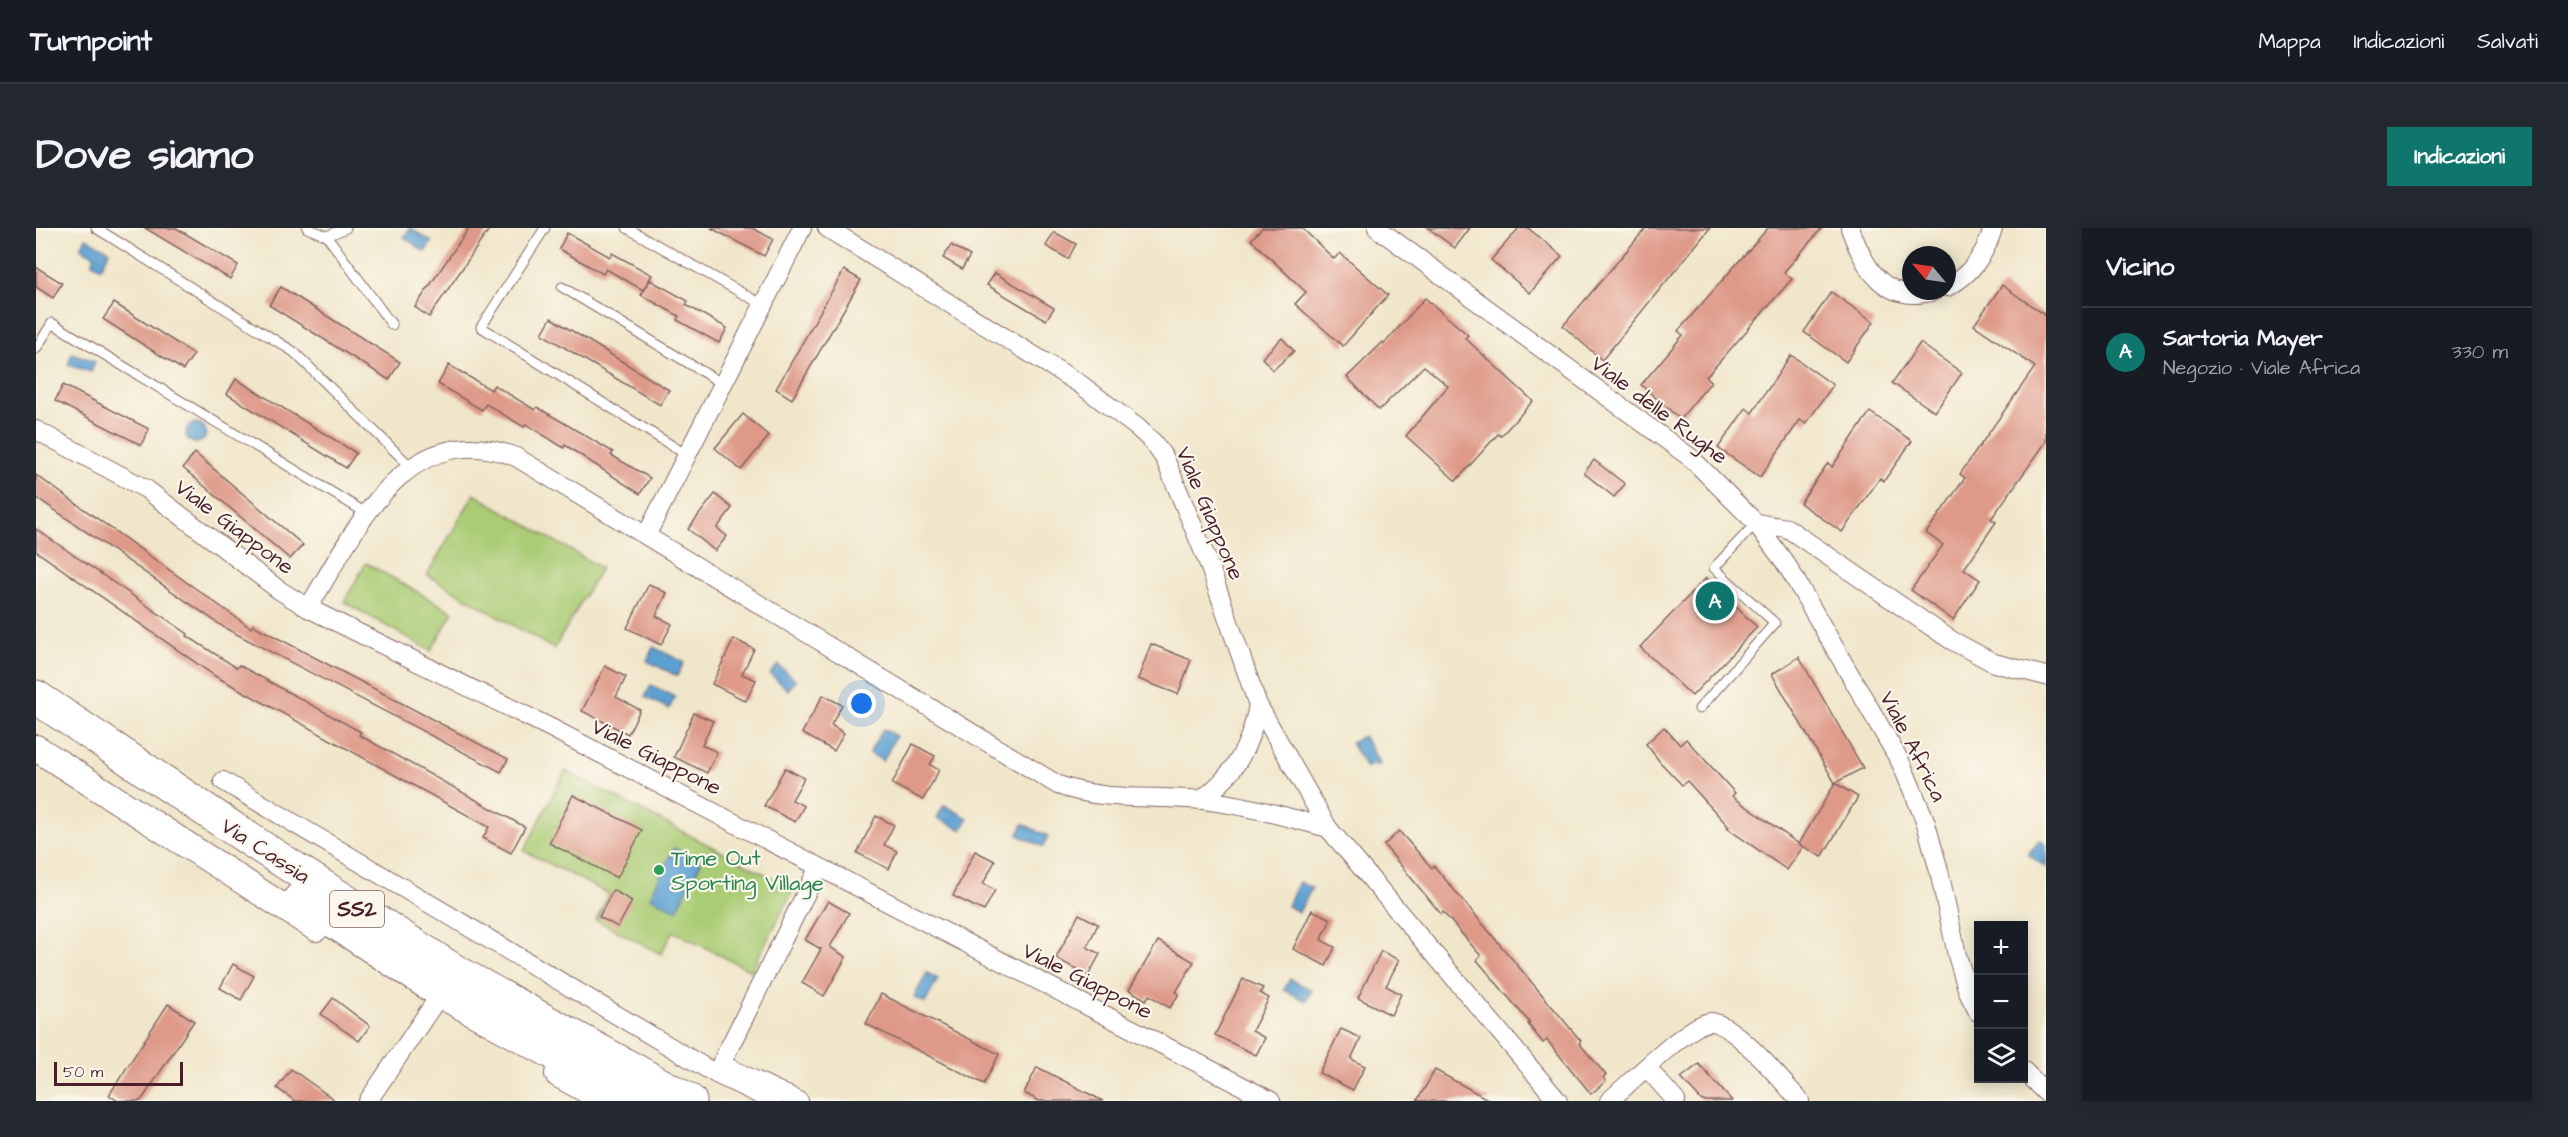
<!DOCTYPE html>
<html lang="it">
<meta charset="utf-8">
<style>
body{margin:0;font-family:"Architects Daughter",sans-serif;background:#242831;color:#f1f3f6}
.controls{position:absolute;right:18px;bottom:18px;display:grid;overflow:hidden;border-radius:0px;box-shadow:0 3px 15px #0003}
.controls button{width:54px;height:54px;display:grid;place-items:center;padding:0;border:0;border-bottom:2px solid #363941;background:#171b24;color:#f1f3f6;font:30px sans-serif}
.compass{position:absolute;left:1866px;top:18px;width:54px;height:54px;border-radius:50%;background:#171b24;box-shadow:0 3px 15px #0003;rotate:299deg}
.scale{position:absolute;left:18px;bottom:15px;width:129px;box-sizing:border-box;padding-left:6px;border:3px solid #4a1f2b;border-top:0;font-size:16px;line-height:21px;white-space:nowrap;color:#4a1f2b;-webkit-text-stroke:4px #fbf7ec;paint-order:stroke}
.you{position:absolute;left:826px;top:476px;width:21px;height:21px;margin:-15px;border:4px solid #fff;border-radius:50%;background:#1a73e8;box-shadow:0 0 0 9px #1a73e833}
.badge{display:grid;place-items:center;width:39px;height:39px;border-radius:50%;background:#0f766e;color:#fff;font-size:20px;font-weight:700}
.pin{position:absolute;translate:-50% -50%;border:3px solid #fff;box-shadow:0 2px 6px #0006}
.list{margin:0;padding:0;list-style:none}
h2{display:flex;justify-content:space-between;align-items:center;height:78px;margin:0;padding:0 24px;font-size:26px}
h2 small{font-size:20px;font-weight:400;color:#9ea1a6}
.list li{display:grid;grid-template-columns:39px 1fr auto;gap:18px;align-items:center;box-sizing:border-box;height:90px;padding:0 24px;border-top:2px solid #363941}
.list b{display:block;font-size:22px;white-space:nowrap}
.list p{margin:0;font-size:20px;white-space:nowrap;color:#9ea1a6}
.list em{font-size:20px;font-style:normal;color:#9ea1a6}
.icon{flex:none;width:33px;height:33px;fill:none;stroke:currentColor;stroke-width:2;stroke-linecap:round;stroke-linejoin:round}
.map{position:relative;flex:none;width:2010px;height:873px;overflow:hidden;border-radius:0px}
header{display:flex;align-items:center;gap:36px;box-sizing:border-box;height:84px;padding:0 30px;background:#171b24;border-bottom:2px solid #363941}
header strong{font-size:28px}
nav{display:flex;gap:33px;margin-inline-start:auto;font-size:21px}
.intro{display:flex;align-items:center;justify-content:space-between;box-sizing:border-box;height:144px;padding:0 36px}
h1{margin:0;font-size:42px}
.button{padding:15px 27px;border-radius:0px;background:#0f766e;color:#fff;font-size:21px;font-weight:700}
main{display:flex;gap:36px;padding:0 36px}
aside{flex:1;background:#171b24;border-radius:0px;box-shadow:0 3px 15px #0003}
.map>svg:first-child{display:block}
.green{fill:#aacc75;stroke:#7a7650;stroke-width:1.5}
.water{fill:#5ca0d1;stroke:#53607e;stroke-width:1.5}
.building{fill:#de9988}
.lines{fill:none;stroke-linecap:round;stroke-linejoin:round}
.lane-casing{stroke:#846563;stroke-width:11}
.street-casing{stroke:#846563;stroke-width:20}
.secondary-casing{stroke:#846563;stroke-width:28}
.highway-casing{stroke:#846563;stroke-width:35}
.lane{stroke:#fff;stroke-width:9}
.street{stroke:#fff;stroke-width:18}
.secondary{stroke:#fff;stroke-width:26}
.highway{stroke:#fff;stroke-width:33}
.leisure-dot{fill:#2e9e5b;stroke:#fbf7ec;stroke-width:2}
.labels{text-anchor:middle;stroke-width:4.5;stroke-linejoin:round;paint-order:stroke}
.shield{fill:#fbf7ec;stroke:#7f6065;stroke-width:1.5}
.shield-label{font-size:21px;font-weight:bold;fill:#4a1f2b}
.street-label{font-size:22px;fill:#4a1f2b;stroke:#fbf7ec}
.leisure-label{font-size:22px;fill:#27864d;stroke:#fbf7ec;text-anchor:start}
</style>
<header>
<strong>Turnpoint</strong>
<nav><a>Mappa</a><a>Indicazioni</a><a>Salvati</a></nav>
</header>
<div class="intro"><h1>Dove siamo</h1><a class="button">Indicazioni</a></div>
<main>
<div class="map">
<svg width="2010" height="873" viewBox="0 0 2010 873">
<rect width="100%" height="100%" fill="#fbf7ec"/>
<filter id="ink" filterUnits="userSpaceOnUse"><feTurbulence type="fractalNoise" baseFrequency=".0167" numOctaves="2"/><feDisplacementMap in="SourceGraphic" scale="12" xChannelSelector="R" yChannelSelector="G"/><feConvolveMatrix kernelMatrix="1 2 1 2 8 2 1 2 1" color-interpolation-filters="sRGB"/></filter>
<filter id="wash" filterUnits="userSpaceOnUse"><feTurbulence type="fractalNoise" baseFrequency=".008" numOctaves="4" result="noise"/><feDisplacementMap in="SourceGraphic" scale="24" xChannelSelector="R" yChannelSelector="G"/><feGaussianBlur stdDeviation="1.35" result="paint"/><feColorMatrix in="noise" values="0 0 0 0 0 0 0 0 0 0 0 0 0 0 0 0 0 1.4 0 .05"/><feComposite in="paint" operator="in"/></filter>
<g filter="url(#wash)">
<rect width="100%" height="100%" fill="#f0e6ca"/>
<!-- green -->
<g class="green">
<polygon points="438,266 565,340 518,421 391,347"/>
<polygon points="330,335 417,384 395,423 308,374"/>
<polygon points="529,543 758,661 715,743 637,703 625,726 560,692 573,666 488,623"/>
</g>
<!-- water -->
<g class="water">
<polygon points="374,0 396,14 389,24 368,9"/>
<polygon points="50,10 74,23 65,40 56,35 59,28 45,20"/>
<polygon points="36,125 59,133 55,144 32,137"/>
<circle cx="160" cy="205" r="10"/>
<polygon points="617,419 648,434 641,448 611,433"/>
<polygon points="742,437 760,452 752,462 734,446"/>
<polygon points="615,457 639,469 633,481 609,469"/>
<polygon points="847,501 860,508 847,533 833,525"/>
<polygon points="1327,508 1344,536 1339,539 1337,536 1330,540 1315,515"/>
<polygon points="908,577 932,590 926,602 901,590"/>
<polygon points="987,596 1012,608 1007,619 982,607"/>
<polygon points="2004,612 2010,617 2010,640 1992,626"/>
<polygon points="638,620 665,634 641,682 614,669"/>
<polygon points="1263,654 1276,660 1263,684 1251,678"/>
<polygon points="891,745 902,751 889,775 878,769"/>
<polygon points="1254,751 1276,762 1270,773 1248,762"/>
</g>
<g id="blocks">
<!-- building -->
<g class="building">
<polygon points="109,0 140,0 202,37 194,51"/>
<polygon points="433,0 454,0 393,89 379,79"/>
<polygon points="675,0 716,0 737,11 728,28"/>
<polygon points="1226,0 1266,0 1298,31 1304,25 1352,67 1307,118 1259,76 1270,64 1215,12"/>
<polygon points="1392,0 1434,0 1419,20"/>
<polygon points="1483,0 1492,0 1526,28 1494,65 1455,32"/>
<polygon points="1610,0 1674,0 1566,132 1527,98"/>
<polygon points="1732,0 1786,0 1748,44 1756,51 1670,149 1675,154 1644,191 1605,157 1647,107 1642,103"/>
<polygon points="1018,4 1040,16 1032,31 1010,18"/>
<polygon points="531,5 574,29 576,25 616,47 607,62 570,41 567,46 523,21"/>
<polygon points="915,17 934,28 926,41 907,30"/>
<polygon points="0,39 26,55 17,70 0,59"/>
<polygon points="808,42 825,52 756,171 740,161"/>
<polygon points="959,45 1018,80 1010,92 951,57"/>
<polygon points="614,52 652,73 650,77 691,100 683,115 641,92 643,88 605,67"/>
<polygon points="1966,57 2010,88 2010,214 1955,291 1960,294 1928,341 1944,352 1917,392 1875,362 1907,317 1890,305 1929,250 1924,246 1999,139 1938,97"/>
<polygon points="245,59 364,134 353,152 233,77"/>
<polygon points="1795,64 1838,94 1810,134 1768,104"/>
<polygon points="1389,70 1432,107 1429,110 1497,173 1465,208 1462,206 1420,253 1370,208 1412,158 1388,138 1343,182 1311,149 1347,114 1348,116"/>
<polygon points="78,75 158,126 147,142 67,91"/>
<polygon points="515,90 633,162 624,177 506,106"/>
<polygon points="1246,110 1258,123 1237,142 1226,130"/>
<polygon points="1884,115 1926,145 1899,184 1856,155"/>
<polygon points="1755,127 1797,157 1770,196 1764,192 1724,249 1682,220 1710,180 1716,185"/>
<polygon points="413,137 455,162 458,157 499,182 501,179 577,224 575,227 614,250 604,266 529,217 528,220 490,196 488,199 450,176 446,182 402,156"/>
<polygon points="200,151 320,225 310,240 191,166"/>
<polygon points="27,157 113,201 105,217 19,173"/>
<polygon points="1834,184 1876,213 1848,253 1844,250 1806,304 1764,275 1792,235 1796,239"/>
<polygon points="707,186 733,208 705,242 679,220"/>
<polygon points="159,225 267,317 254,331 147,240"/>
<polygon points="1558,232 1589,256 1578,269 1548,245"/>
<polygon points="0,247 215,400 217,397 472,531 465,544 189,400 0,269"/>
<polygon points="679,266 696,280 681,300 691,308 679,323 652,301"/>
<polygon points="0,301 152,406 151,408 201,440 203,437 325,504 323,507 489,599 475,625 447,610 453,599 179,448 0,323"/>
<polygon points="1670,350 1721,399 1656,468 1604,419"/>
<polygon points="613,356 631,365 620,388 636,396 625,417 591,400"/>
<polygon points="698,411 718,421 706,446 720,452 710,473 676,456"/>
<polygon points="1115,416 1155,432 1142,466 1102,451"/>
<polygon points="1763,429 1827,540 1799,555 1736,446"/>
<polygon points="569,438 590,449 580,469 604,482 592,506 546,483"/>
<polygon points="787,467 806,477 795,497 808,505 798,523 766,505"/>
<polygon points="658,485 677,493 666,517 681,524 671,545 638,529"/>
<polygon points="1628,499 1644,517 1650,511 1699,565 1696,568 1767,619 1751,642 1691,600 1693,599 1651,553 1646,557 1624,534 1610,516"/>
<polygon points="877,516 899,528 894,537 903,542 887,572 856,556"/>
<polygon points="749,540 768,550 756,572 768,578 759,594 728,578"/>
<polygon points="1799,555 1822,569 1786,629 1763,616"/>
<polygon points="537,567 606,602 581,650 513,615"/>
<polygon points="840,588 858,597 848,617 861,623 853,641 821,625"/>
<polygon points="1363,603 1396,640 1398,638 1545,813 1543,815 1570,847 1567,849 1570,853 1555,866 1511,812 1507,815 1492,796 1494,795 1441,732 1445,728 1407,684 1405,686 1348,617"/>
<polygon points="939,623 959,633 947,656 959,662 948,683 917,668"/>
<polygon points="577,662 596,673 582,699 563,689"/>
<polygon points="792,673 813,685 794,719 810,729 788,768 766,755 785,721 769,712"/>
<polygon points="1276,682 1295,691 1285,712 1299,719 1290,738 1257,721"/>
<polygon points="1043,686 1062,696 1051,719 1064,726 1052,748 1020,730"/>
<polygon points="1122,713 1158,734 1140,764 1143,766 1134,780 1113,767 1110,772 1093,762"/>
<polygon points="1345,723 1363,732 1350,758 1365,766 1355,787 1322,770"/>
<polygon points="197,736 218,748 205,772 184,760"/>
<polygon points="1207,751 1227,760 1224,765 1233,770 1216,803 1229,810 1220,827 1179,807"/>
<polygon points="845,766 963,826 948,856 830,796"/>
<polygon points="297,770 334,798 323,813 285,786"/>
<polygon points="132,776 158,793 105,873 82,873 73,867"/>
<polygon points="1305,801 1325,810 1315,831 1329,838 1317,862 1283,845"/>
<polygon points="1663,836 1696,873 1666,873 1645,850"/>
<polygon points="1001,839 1067,873 1003,873 988,865"/>
<polygon points="255,841 300,873 259,873 241,860"/>
<polygon points="1399,842 1455,873 1381,873"/>
</g>
</g>
</g>
<g filter="url(#ink)">
<use href="#blocks" fill-opacity="0" stroke="#846563" stroke-width="1.5"/>
<g class="lines">
<!-- lane casing -->
<g class="lane-casing">
<g id="lane">
<polyline points="60,0 258,124 375,239"/>
<polyline points="271,0 291,8 310,0"/>
<polyline points="509,0 445,99 651,227"/>
<polyline points="591,0 727,77"/>
<polyline points="291,8 356,97"/>
<polyline points="526,59 687,156"/>
<polyline points="0,121 16,95 330,285"/>
<polyline points="1663,481 1739,395 1678,340 1720,295"/>
</g>
</g>
<!-- street casing -->
<g class="street-casing">
<g id="street">
<polyline points="791,0 1044,156 1102,200 1117,214 1129,231 1172,334 1222,477 1292,600 1522,873"/>
<polyline points="1341,0 1655,230 1720,295 1752,339 1865,535 1889,592 1903,643 1921,727 1932,764 1942,784"/>
<path d="M1814,0C1828,39 1848,77 1898,63"/>
<path d="M1911,59C1935,47 1950,25 1957,0"/>
<polyline points="0,202 110,261 243,362 272,380 513,499 1235,873"/>
<polyline points="1720,295 1751,300 1915,412 1958,435 2010,448"/>
<polyline points="611,306 766,0"/>
<path d="M272,380C319,304 369,186 480,229L1022,557C1068,574 1119,567 1167,572C1210,577 1251,589 1292,600"/>
<polyline points="187,553 680,846 737,873"/>
<path d="M1165,572C1198,548 1215,518 1222,477"/>
<polyline points="1611,840 1640,873"/>
<polyline points="1988,843 2010,865"/>
<polyline points="332,873 397,777"/>
<polyline points="763,873 685,836 783,639"/>
<path d="M1573,873C1591,858 1655,793 1675,794C1698,795 1748,855 1764,873"/>
</g>
</g>
<!-- secondary casing -->
<g class="secondary-casing">
<g id="secondary">
<polyline points="0,520 280,700"/>
<polyline points="522,846 571,873"/>
</g>
</g>
<!-- highway casing -->
<g class="highway-casing">
<g id="highway">
<polyline points="0,469 225,619 417,742 654,873"/>
<polyline points="264,671 406,764 606,873"/>
</g>
</g>
<!-- lane -->
<use href="#lane" class="lane"/>
<!-- street -->
<use href="#street" class="street"/>
<!-- secondary -->
<use href="#secondary" class="secondary"/>
<!-- highway -->
<use href="#highway" class="highway"/>
</g>
</g>
<!-- markers -->
<circle class="leisure-dot" cx="623" cy="642" r="6"/>
<g class="labels">
<!-- shield labels -->
<rect class="shield" x="294" y="663" width="54" height="36" rx="4.5"/>
<g class="shield-label">
<text x="321" y="688">SS2</text>
</g>
<!-- street labels -->
<g class="street-label">
<text transform="translate(1624 181) rotate(37)" y="8">Viale delle Rughe</text>
<text transform="translate(1175 285) rotate(67)" y="8">Viale Giappone</text>
<text transform="translate(199 298) rotate(37)" y="8">Viale Giappone</text>
<text transform="translate(1878 518) rotate(63)" y="8">Viale Africa</text>
<text transform="translate(621 528) rotate(27)" y="8">Viale Giappone</text>
<text transform="translate(230 622) rotate(33)" y="8">Via Cassia</text>
<text transform="translate(1052 752) rotate(27)" y="8">Viale Giappone</text>
</g>
<!-- leisure labels -->
<g class="leisure-label">
<text x="635" y="637">Time Out<tspan x="635" dy="25">Sporting Village</tspan></text>
</g>
</g>
</svg>
<div class="controls">
<button>+</button>
<button>−</button>
<button><svg class="icon" aria-label="layers" viewBox="0 0 24 24"><path d="M12 4l9 5-9 5-9-5zM3 14l9 5 9-5"/></svg></button>
</div>
<svg class="compass" viewBox="-18 -18 36 36"><path d="M0-13l5 13h-10z" fill="#e53935"/><path d="M0 13l5-13h-10z" fill="#9ea1a6"/></svg>
<div class="scale">50 m</div>
<div class="you"></div>
<div class="pin badge" style="left:1679px;top:373px">A</div>
</div>
<aside>
<h2>Vicino<small></small></h2>
<ul class="list">
<li><span class="badge">A</span><div><b>Sartoria Mayer</b><p>Negozio · Viale Africa</p></div><em>330 m</em></li>
</ul>
</aside>
</main>
